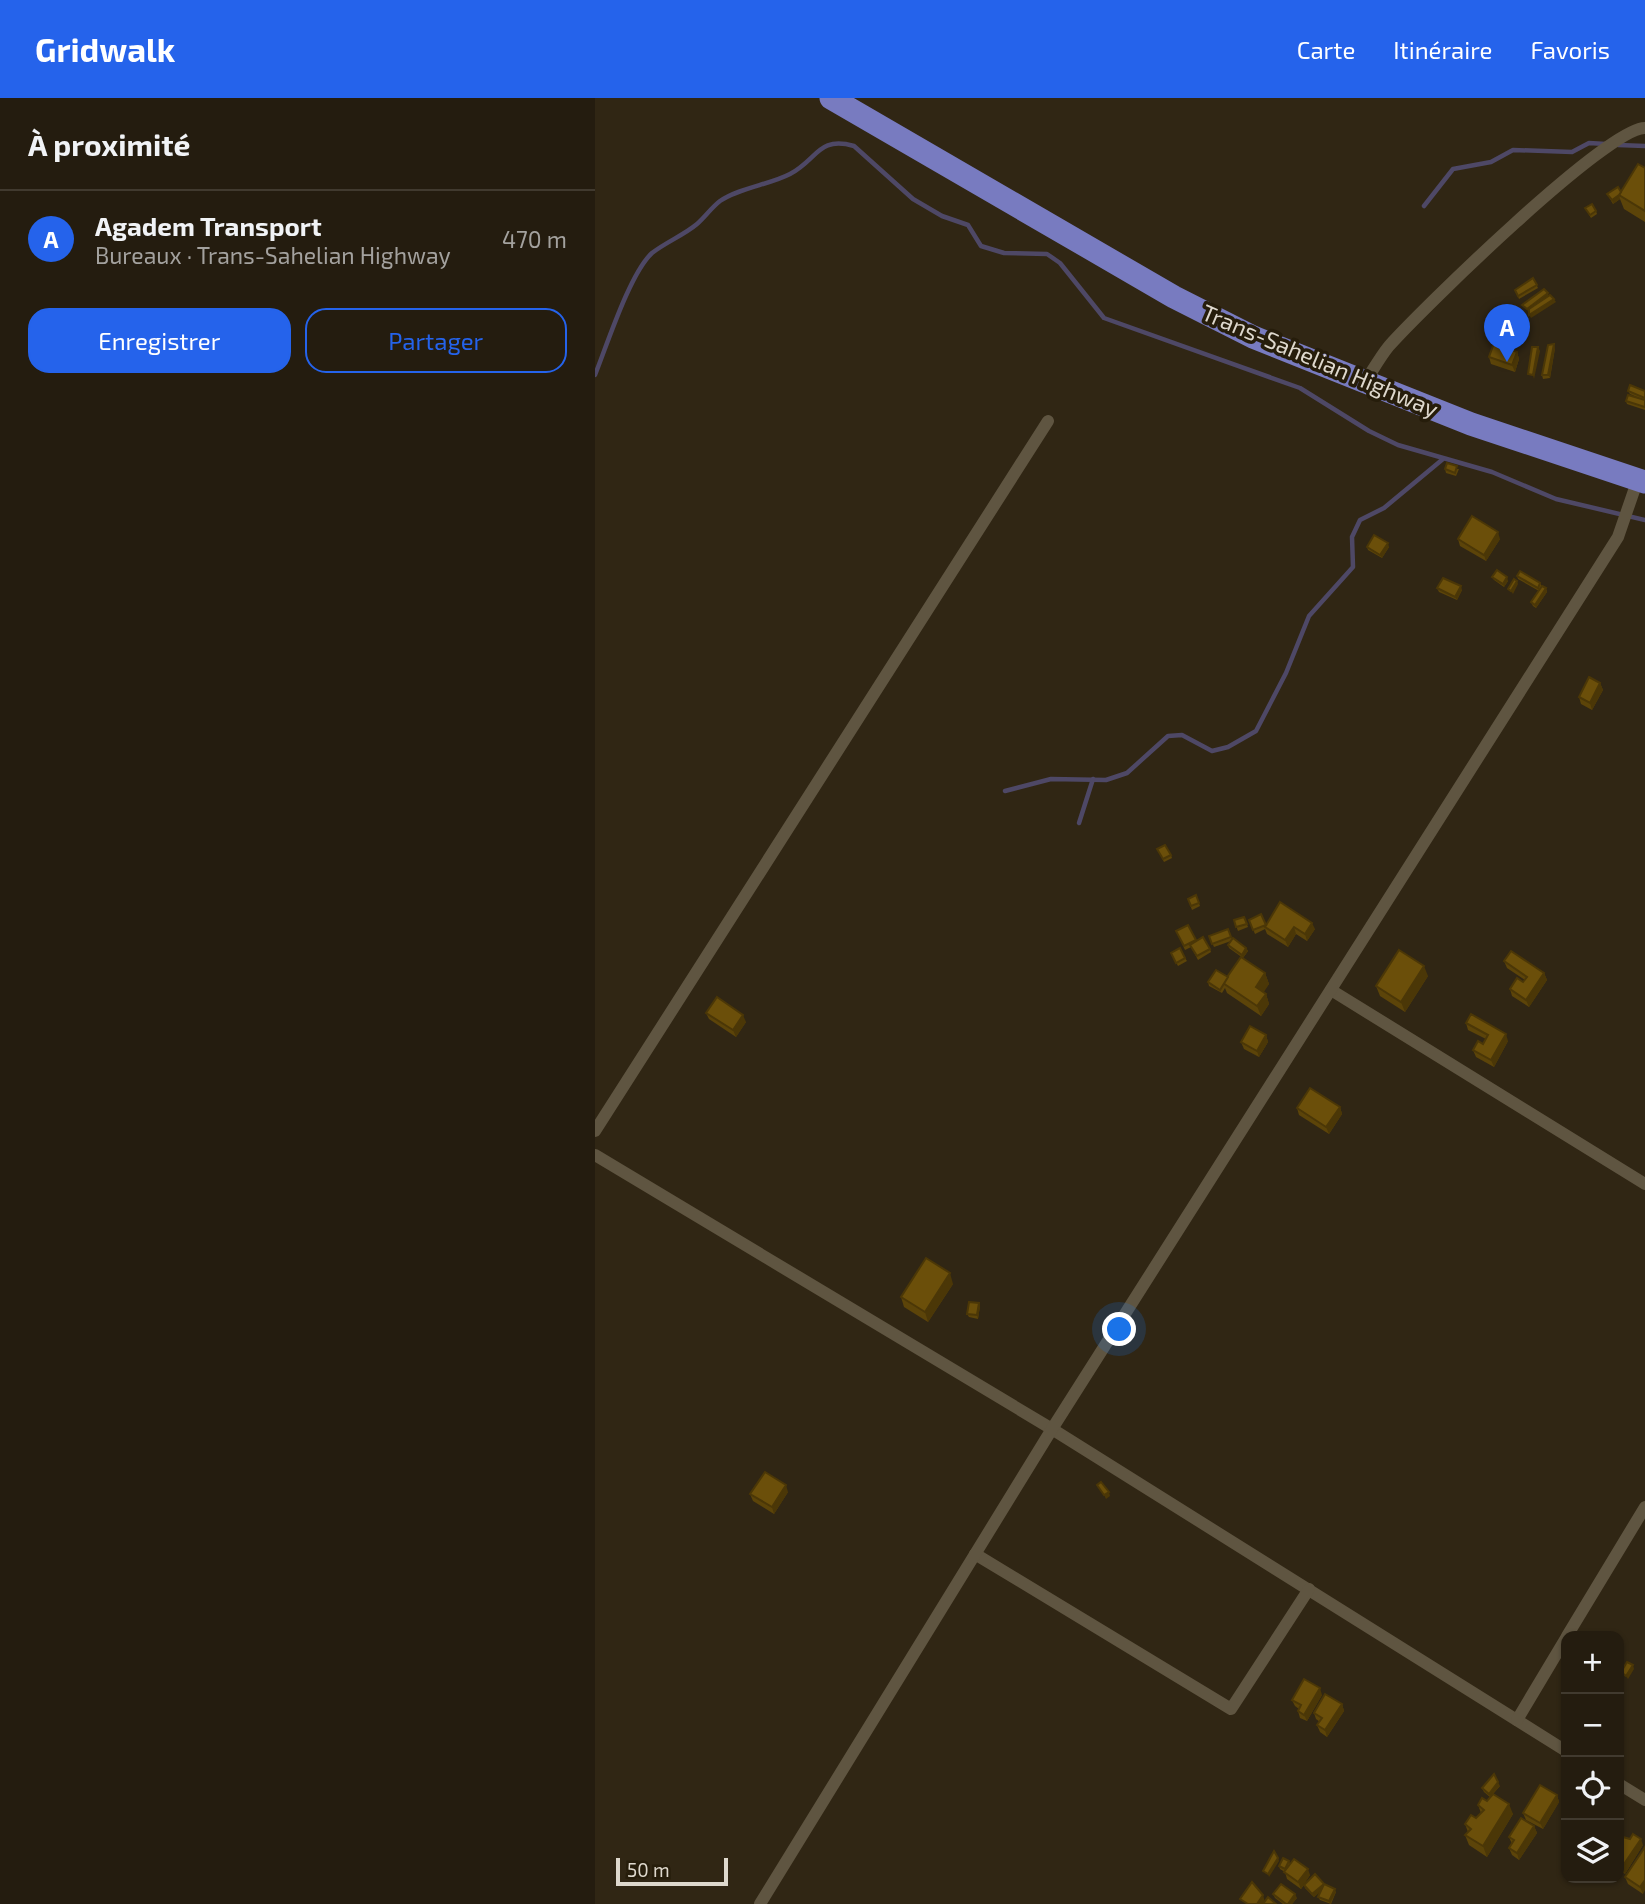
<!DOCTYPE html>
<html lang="fr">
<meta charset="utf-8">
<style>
body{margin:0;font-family:"Exo 2",sans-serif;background:#30291d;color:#f1f3f6}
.controls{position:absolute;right:21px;bottom:21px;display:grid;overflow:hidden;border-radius:14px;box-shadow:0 2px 5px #0004}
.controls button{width:63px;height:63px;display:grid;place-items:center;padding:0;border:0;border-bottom:2px solid #413a2f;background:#241c0f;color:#f1f3f6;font:35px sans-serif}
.scale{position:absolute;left:21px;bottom:18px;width:112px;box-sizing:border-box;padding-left:7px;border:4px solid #ded8cd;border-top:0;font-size:19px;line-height:24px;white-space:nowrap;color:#ded8cd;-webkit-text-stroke:5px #261d0b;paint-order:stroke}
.you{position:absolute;left:525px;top:1232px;width:24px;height:24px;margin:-18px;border:5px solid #fff;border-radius:50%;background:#1a73e8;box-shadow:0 0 0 10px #1a73e833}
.badge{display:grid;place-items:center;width:46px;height:46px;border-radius:50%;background:#2563eb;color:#fff;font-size:23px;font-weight:700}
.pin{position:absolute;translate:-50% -58px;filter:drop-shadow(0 2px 4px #0008)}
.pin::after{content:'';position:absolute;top:37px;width:24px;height:21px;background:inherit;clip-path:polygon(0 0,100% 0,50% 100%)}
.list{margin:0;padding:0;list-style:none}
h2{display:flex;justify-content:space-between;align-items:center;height:91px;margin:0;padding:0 28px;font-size:30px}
h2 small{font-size:23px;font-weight:400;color:#a3a19e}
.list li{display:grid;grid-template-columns:46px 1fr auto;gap:21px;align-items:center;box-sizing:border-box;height:98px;padding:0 28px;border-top:2px solid #413a2f}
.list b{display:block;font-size:26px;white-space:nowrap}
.list p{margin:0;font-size:23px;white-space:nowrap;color:#a3a19e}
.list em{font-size:23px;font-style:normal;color:#a3a19e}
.actions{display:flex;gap:14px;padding:21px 28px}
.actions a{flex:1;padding:16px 0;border:2px solid #2563eb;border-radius:21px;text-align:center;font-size:24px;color:#2563eb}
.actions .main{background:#2563eb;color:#fff}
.icon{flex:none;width:38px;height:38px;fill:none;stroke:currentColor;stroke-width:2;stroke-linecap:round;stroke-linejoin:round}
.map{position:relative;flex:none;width:1050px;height:1806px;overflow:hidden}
header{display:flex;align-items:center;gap:42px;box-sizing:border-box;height:98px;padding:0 35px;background:#2563eb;color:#fff}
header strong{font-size:33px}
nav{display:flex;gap:38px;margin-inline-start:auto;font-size:24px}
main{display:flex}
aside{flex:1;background:#241c0f}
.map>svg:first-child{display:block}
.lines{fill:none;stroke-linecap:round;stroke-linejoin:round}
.stream{stroke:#4e4866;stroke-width:4.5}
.street{stroke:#5f5541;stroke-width:12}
.highway{stroke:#787bc0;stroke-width:23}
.wall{fill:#5c4409}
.shaded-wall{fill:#4b3707}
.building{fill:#6b4f0a;stroke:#4b3707;stroke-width:2}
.labels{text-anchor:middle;stroke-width:7;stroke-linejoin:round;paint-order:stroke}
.street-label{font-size:23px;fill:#ded8cd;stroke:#261d0b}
</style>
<header>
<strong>Gridwalk</strong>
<nav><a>Carte</a><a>Itinéraire</a><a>Favoris</a></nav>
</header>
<main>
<aside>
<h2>À proximité<small></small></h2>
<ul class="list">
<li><span class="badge">A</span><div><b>Agadem Transport</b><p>Bureaux · Trans-Sahelian Highway</p></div><em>470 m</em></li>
</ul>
<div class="actions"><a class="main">Enregistrer</a><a>Partager</a></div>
</aside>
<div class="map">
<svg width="1050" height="1806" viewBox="0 0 1050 1806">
<rect width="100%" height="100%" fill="#302614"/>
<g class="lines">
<!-- stream -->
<g class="stream">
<polyline points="1023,47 1050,48"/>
<polyline points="829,108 858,71 896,64 918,52 977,54 994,45 1011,46"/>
<path d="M0,277C12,247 35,175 57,155C71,144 89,137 102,126C110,119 117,109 125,103C146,89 174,87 195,76C223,61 223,38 259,48L318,101L347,118L373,127L386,148L409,155L452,156L465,165L509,220L705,290L774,333L803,347L897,374L961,401L1050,422"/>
<polyline points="410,693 456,681 511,682 532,675 573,638 587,637 617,653 633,649 661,633 691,575 714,518 758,469 757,439 765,422 789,410 848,361"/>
<polyline points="484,725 498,681"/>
</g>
<!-- street -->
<g class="street">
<path d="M770,284C778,272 785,259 794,248C826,212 1013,29 1050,30"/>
<polyline points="736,892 1050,1086"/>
<polyline points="0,1033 453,323"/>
<polyline points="0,1057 457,1331 971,1653"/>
<polyline points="380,1456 636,1611 714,1491"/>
<polyline points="972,1538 1050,1409"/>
<polyline points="922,1622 971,1540"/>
<polyline points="1024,1686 1050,1702"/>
<polyline points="165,1806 457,1331 1023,439 1043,381"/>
</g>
<!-- highway -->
<polyline class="highway" points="236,0 579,199 658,239 876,326 1050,384"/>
</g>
<!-- wall -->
<g class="wall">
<polygon points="1050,70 1050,124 1029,111 1025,101 1018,106 1012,96 1026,94"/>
<polygon points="990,110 1001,113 1002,116 996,120"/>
<polygon points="938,180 943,190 924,201 920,192"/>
<polygon points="960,250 955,280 948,281 947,277"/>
<polygon points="922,254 924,261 920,274 896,266 894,259"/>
<polygon points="1033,293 1050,293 1050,312 1032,306 1031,303 1046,301 1035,296"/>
<polygon points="850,371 864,371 861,378 851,375"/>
<polygon points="863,441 905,441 891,463 865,448"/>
<polygon points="772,449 794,449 787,460 773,452"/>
<polygon points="922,478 945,485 947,489 951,490 952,494 941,510 938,508 936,504 944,493 923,481"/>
<polygon points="897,479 913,483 909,489 899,482"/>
<polygon points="842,490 867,492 862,502 844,494"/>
<polygon points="1005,585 1008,592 997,612 986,606 984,599"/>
<polygon points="562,751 576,757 577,760 569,764"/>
<polygon points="601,797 605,808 597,812 593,801"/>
<polygon points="649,819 653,829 643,833 639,822"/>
<polygon points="654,822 671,827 720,831 712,843 701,836 693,849 672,836 670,831 660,836"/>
<polygon points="593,827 602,843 615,851 616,854 603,862 596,849 590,852 581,833"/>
<polygon points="633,831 637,841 651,850 653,853 648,860 634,850 633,847 636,843 619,849 614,838"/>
<polygon points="576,855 590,860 592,863 583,868"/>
<polygon points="909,863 949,875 952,882 934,909 917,898 915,891 928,884 930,882 912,870"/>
<polygon points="670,875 674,886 668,894 671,896 674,906 666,918 632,895 630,890 627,895 614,888 613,884 633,879"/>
<polygon points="833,878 810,914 785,898 781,888"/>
<polygon points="111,915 151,924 141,939 114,921"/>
<polygon points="871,925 913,943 899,969 881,959 878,952 888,946 891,941 873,932"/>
<polygon points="671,937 673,944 664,959 649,951 646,944"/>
<polygon points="745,1009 747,1016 734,1036 704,1017 702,1010"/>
<polygon points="358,1186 333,1224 309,1209 306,1199"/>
<polygon points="384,1205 385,1208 383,1221 374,1219 372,1216"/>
<polygon points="193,1394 179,1416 158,1403 155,1396"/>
<polygon points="727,1597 712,1623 705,1620 703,1613 704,1611 700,1608 697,1602"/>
<polygon points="747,1606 749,1613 732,1639 725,1634 722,1627 725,1624 721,1621 719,1615"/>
<polygon points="905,1688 898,1696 918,1716 892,1759 874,1747 870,1737 873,1734 870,1726 881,1720 886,1715 883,1707 892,1703 895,1699 889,1694 887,1690"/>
<polygon points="962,1697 964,1704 948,1731 931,1722 928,1715"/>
<polygon points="939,1728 942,1735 924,1762 917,1757 914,1750 917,1746 914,1739"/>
<polygon points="1024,1746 1048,1747 1030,1776 1024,1772"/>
<polygon points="1050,1749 1048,1796 1033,1786 1030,1779"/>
<polygon points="694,1763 695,1766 715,1777 709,1786 729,1786 741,1794 736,1806 725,1802 723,1799 726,1793 719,1799 710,1790 709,1787 706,1791 692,1781 690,1774 685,1771 684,1768"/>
<polygon points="678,1796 702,1800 697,1806 688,1806 680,1800"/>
</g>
<!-- shaded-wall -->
<g class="shaded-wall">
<polygon points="1024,97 1025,101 1018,106 1017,102"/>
<polygon points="953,195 954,199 933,214 932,211"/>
<polygon points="959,201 961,204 936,220 934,217"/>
<polygon points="959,246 960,250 955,280 953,277"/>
<polygon points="943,249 945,253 939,281 938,277"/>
<polygon points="922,254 924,261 920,274 917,267"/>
<polygon points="903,434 905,441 891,463 889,457"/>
<polygon points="793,445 794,449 787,460 785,457"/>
<polygon points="912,479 913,483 909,489 908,486"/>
<polygon points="922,483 923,486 918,496 916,493"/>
<polygon points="866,488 867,492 862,502 860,499"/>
<polygon points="951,490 952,494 941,510 940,507"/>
<polygon points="1005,585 1008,592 997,612 995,605"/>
<polygon points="717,825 720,831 712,843 710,836"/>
<polygon points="699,829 701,836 693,849 690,842"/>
<polygon points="651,850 653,853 648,860 647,857"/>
<polygon points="829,868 833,878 810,914 806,904"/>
<polygon points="670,875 674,886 665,900 661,889"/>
<polygon points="949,875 952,882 934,909 931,902"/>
<polygon points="671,896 674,906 666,918 662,908"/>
<polygon points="148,917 151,924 141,939 138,932"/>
<polygon points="911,936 913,943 899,969 896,962"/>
<polygon points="671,937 673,944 664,959 662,953"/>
<polygon points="745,1009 747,1016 734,1036 731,1029"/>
<polygon points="355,1175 358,1186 333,1224 330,1214"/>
<polygon points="384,1205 385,1208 383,1221 382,1217"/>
<polygon points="191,1387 193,1394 179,1416 177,1409"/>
<polygon points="514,1394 515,1398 511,1401 509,1397"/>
<polygon points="1038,1567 1039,1571 1033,1581 1031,1578"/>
<polygon points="725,1590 727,1597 712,1623 709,1617"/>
<polygon points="747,1606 749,1613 732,1639 730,1632"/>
<polygon points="903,1684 905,1688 895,1699 894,1696"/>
<polygon points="962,1697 964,1704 948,1731 945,1725"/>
<polygon points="914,1706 918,1716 892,1759 888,1748"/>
<polygon points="939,1728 942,1735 924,1762 922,1755"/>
<polygon points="1046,1741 1048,1747 1030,1776 1027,1769"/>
<polygon points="683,1760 684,1763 674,1779 673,1776"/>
<polygon points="713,1771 715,1777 706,1791 703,1784"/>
<polygon points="1050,1782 1050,1792 1048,1796 1045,1789"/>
<polygon points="729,1786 730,1790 719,1799 717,1796"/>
<polygon points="740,1791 741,1794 735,1806 734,1803"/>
<polygon points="700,1796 702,1800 697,1806 693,1806"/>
<polygon points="668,1797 670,1804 669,1806 662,1806"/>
</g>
<!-- building -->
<g class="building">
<polygon points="1043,66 1050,70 1050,113 1024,97"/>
<polygon points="1023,89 1026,94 1024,97 1017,102 1012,96"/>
<polygon points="997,106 1001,113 995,117 990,110"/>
<polygon points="938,180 942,187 923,198 920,192"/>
<polygon points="949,191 953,195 932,211 927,207"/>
<polygon points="955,197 959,201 934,217 934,211"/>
<polygon points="899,245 922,254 917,267 894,259"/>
<polygon points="959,246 953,277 947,277 953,247"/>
<polygon points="937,249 943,249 938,277 933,276"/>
<polygon points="1035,287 1050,293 1050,300 1033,293"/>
<polygon points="1033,297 1050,302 1050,309 1031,303"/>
<polygon points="852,365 862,368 860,375 850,371"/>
<polygon points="877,418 903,434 889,457 863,441"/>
<polygon points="779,437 793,445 785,457 772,449"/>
<polygon points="902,472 912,479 908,486 897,479"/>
<polygon points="925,473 945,485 943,490 922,478"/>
<polygon points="848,480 866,488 860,499 842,490"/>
<polygon points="919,481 922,483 916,493 913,491"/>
<polygon points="947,488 951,490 940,507 936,504"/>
<polygon points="994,579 1005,585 995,605 984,599"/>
<polygon points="570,747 576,757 568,761 562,751"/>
<polygon points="601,797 604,805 596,808 593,801"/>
<polygon points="685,804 717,825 710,836 699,829 690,842 670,829"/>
<polygon points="666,816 671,827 658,832 654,822"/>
<polygon points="649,819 652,826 641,829 639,822"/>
<polygon points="593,827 601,842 589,848 581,833"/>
<polygon points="633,831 636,839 617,846 614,838"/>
<polygon points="608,839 615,851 602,858 595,847"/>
<polygon points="638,840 651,850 647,857 633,847"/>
<polygon points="585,850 590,860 581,865 576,855"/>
<polygon points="804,852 829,868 806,904 781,888"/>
<polygon points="916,853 949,875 931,902 915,891 922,880 928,884 932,879 909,863"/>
<polygon points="646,859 670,875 661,889 671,896 662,908 628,885"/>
<polygon points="621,872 633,879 625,892 613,884"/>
<polygon points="122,899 148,917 138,932 111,915"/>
<polygon points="876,916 911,936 896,962 878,952 883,943 888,946 893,937 871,925"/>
<polygon points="655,928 671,937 662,953 646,944"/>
<polygon points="715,990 745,1009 731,1029 702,1010"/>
<polygon points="331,1160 355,1175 330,1214 306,1199"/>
<polygon points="374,1204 384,1205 382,1217 372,1216"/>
<polygon points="170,1374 191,1387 177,1409 155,1396"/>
<polygon points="506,1384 514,1394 509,1397 502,1387"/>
<polygon points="1032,1564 1038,1567 1031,1578 1026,1574"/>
<polygon points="709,1581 725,1590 709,1617 703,1613 706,1607 697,1602"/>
<polygon points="730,1596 747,1606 730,1632 722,1627 727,1620 719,1615"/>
<polygon points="899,1676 903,1684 894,1696 887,1690"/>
<polygon points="945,1687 962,1697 945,1725 928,1715"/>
<polygon points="898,1696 914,1706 888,1748 870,1737 876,1731 870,1726 876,1717 881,1720 889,1712 883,1707 887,1700 892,1703"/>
<polygon points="926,1720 939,1728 922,1755 914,1750 919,1742 914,1739"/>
<polygon points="1038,1736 1046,1741 1027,1769 1024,1767 1024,1746 1028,1739 1035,1741"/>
<polygon points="1050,1749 1050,1782 1045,1789 1030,1779"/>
<polygon points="679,1753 683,1760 673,1776 668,1773"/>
<polygon points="688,1760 694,1763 690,1771 684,1768"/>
<polygon points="699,1761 713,1771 703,1784 689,1774"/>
<polygon points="720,1776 729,1786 740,1791 734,1803 723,1799 729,1786 717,1796 709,1787"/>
<polygon points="657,1784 668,1797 662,1806 653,1806 645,1801"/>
<polygon points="686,1786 700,1796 693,1806 691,1806 678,1796"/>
<polygon points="673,1799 681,1806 668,1806"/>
</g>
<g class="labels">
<!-- street labels -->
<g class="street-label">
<text transform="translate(725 263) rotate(23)" y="8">Trans-Sahelian Highway</text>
</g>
</g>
</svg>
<div class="controls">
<button>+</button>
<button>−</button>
<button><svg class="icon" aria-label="locate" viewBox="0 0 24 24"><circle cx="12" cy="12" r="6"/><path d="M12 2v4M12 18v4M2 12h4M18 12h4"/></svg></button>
<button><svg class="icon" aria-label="layers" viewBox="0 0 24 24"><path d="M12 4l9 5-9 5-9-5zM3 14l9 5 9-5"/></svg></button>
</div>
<div class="scale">50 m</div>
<div class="you"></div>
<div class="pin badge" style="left:912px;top:264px">A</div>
</div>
</main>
